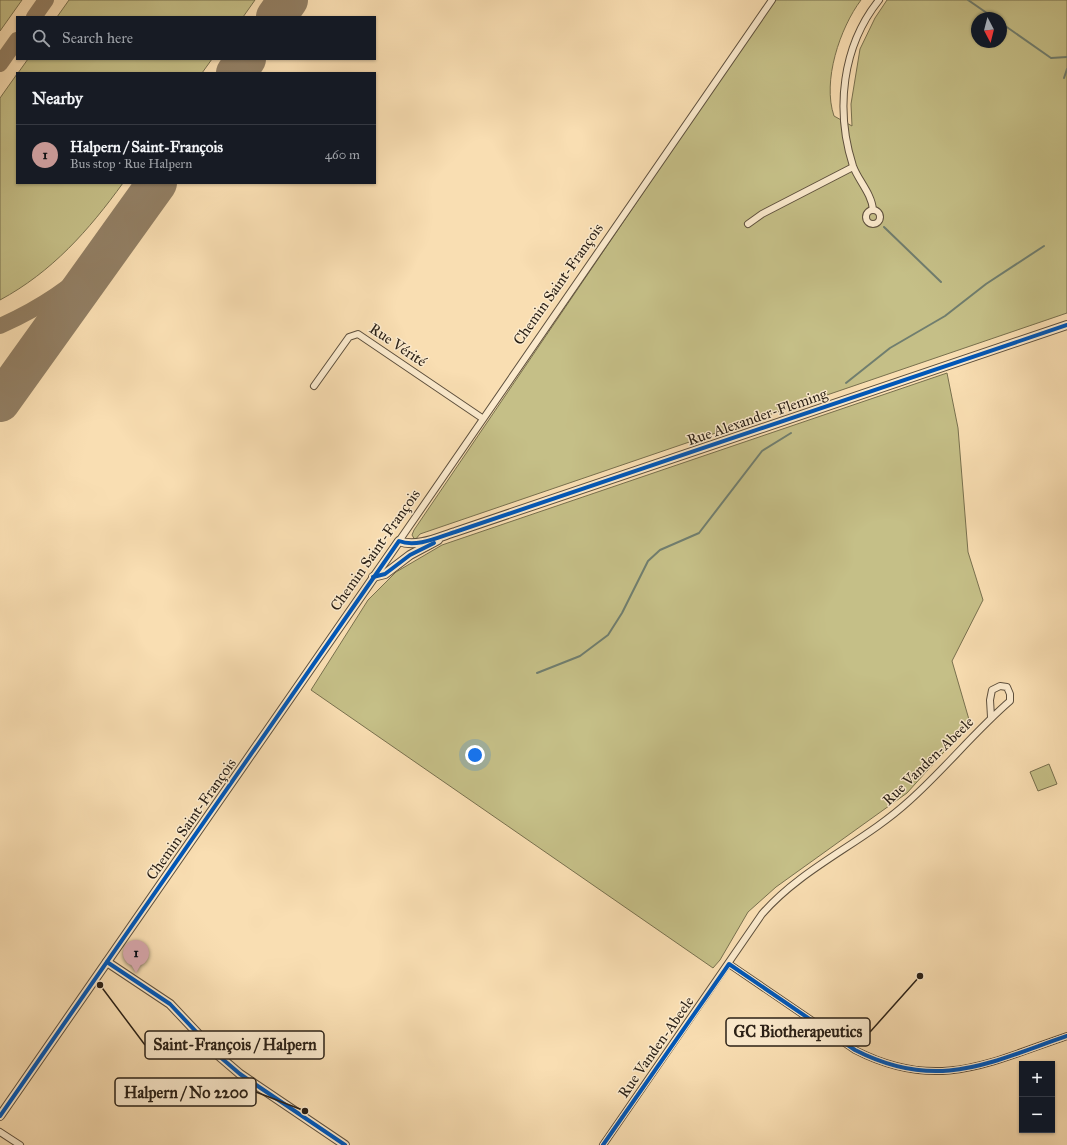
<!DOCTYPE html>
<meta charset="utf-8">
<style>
body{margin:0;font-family:"IM FELL Great Primer",serif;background:#20242c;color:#f1f3f6}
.controls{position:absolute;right:12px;bottom:12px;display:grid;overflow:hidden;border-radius:0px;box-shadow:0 1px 3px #0004}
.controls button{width:36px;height:36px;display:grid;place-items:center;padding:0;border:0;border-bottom:1px solid #363941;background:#171b24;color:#f1f3f6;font:20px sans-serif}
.compass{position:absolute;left:971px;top:12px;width:36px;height:36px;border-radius:50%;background:#171b24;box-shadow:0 1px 3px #0004;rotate:173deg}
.you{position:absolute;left:475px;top:755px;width:14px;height:14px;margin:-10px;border:3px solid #fff;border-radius:50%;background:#1a73e8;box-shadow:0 0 0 6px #1a73e833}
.badge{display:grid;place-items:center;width:26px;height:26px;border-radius:50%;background:#c59692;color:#111;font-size:13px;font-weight:700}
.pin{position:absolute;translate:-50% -33px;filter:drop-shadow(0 1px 2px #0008)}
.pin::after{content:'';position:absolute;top:21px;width:14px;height:12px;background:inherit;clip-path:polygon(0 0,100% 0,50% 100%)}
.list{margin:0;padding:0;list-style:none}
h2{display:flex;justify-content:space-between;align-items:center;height:52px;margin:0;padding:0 16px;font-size:17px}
h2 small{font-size:13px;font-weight:400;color:#9ea1a6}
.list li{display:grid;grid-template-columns:26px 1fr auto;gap:12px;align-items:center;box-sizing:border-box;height:60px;padding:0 16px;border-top:1px solid #363941}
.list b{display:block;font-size:15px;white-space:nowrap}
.list p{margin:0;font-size:13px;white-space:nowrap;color:#9ea1a6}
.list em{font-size:13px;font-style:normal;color:#9ea1a6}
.icon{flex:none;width:22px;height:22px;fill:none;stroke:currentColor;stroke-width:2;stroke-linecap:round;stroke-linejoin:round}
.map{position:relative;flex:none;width:1067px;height:1145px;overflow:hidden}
.search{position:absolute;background:#171b24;box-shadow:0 1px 3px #0004;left:16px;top:16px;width:360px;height:44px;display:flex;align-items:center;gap:10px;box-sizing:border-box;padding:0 14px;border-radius:0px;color:#9ea1a6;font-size:15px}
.panel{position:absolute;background:#171b24;box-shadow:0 1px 3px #0004;left:16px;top:72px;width:360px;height:112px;border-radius:0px}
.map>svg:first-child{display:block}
.green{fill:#c5bf87;stroke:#78704e;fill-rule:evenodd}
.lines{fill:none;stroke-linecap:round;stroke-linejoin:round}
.stream{stroke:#707e6f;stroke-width:2}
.taxiway{stroke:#927f64;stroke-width:16}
.runway{stroke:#927f64;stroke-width:40}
.minor-casing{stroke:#5e503d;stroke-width:8}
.tertiary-casing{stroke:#5e503d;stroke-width:10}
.minor{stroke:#fbeacd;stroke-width:6}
.tertiary{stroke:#fbeacd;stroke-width:8}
.cycleway-casing{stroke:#fbeacd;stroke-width:6}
.cycleway{stroke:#0057b8;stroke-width:4}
.labels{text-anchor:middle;stroke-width:3;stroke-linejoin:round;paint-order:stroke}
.street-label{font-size:15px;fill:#2a2016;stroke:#fbeacd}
.leader{fill:none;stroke:#2a2016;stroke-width:1.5}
.callout-dot{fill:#2a2016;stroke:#fbeacd;stroke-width:1.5}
.callout{fill:#fbeacd;stroke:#2a2016;stroke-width:1.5}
.callout-label{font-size:16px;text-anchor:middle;font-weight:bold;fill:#2a2016}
</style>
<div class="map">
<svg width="1067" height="1145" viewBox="0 0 1067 1145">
<rect width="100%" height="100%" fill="#f9deb2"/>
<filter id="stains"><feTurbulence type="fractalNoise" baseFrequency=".005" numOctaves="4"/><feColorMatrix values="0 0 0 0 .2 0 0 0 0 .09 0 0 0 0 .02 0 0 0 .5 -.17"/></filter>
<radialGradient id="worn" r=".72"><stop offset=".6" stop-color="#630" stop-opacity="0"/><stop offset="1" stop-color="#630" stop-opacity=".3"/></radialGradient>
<!-- green -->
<g class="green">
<polygon points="0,0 22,0 0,31"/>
<polygon points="69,0 255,0 243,17 57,17"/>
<path d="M774,0H861C840,28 822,81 834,116L852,126L851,104L860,49L875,18L887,0H1067V313L420,534L415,540L412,535L414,530ZM977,18H1001V42H977Z"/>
<polygon points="28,59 212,59 202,73 18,73"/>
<path d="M17,74V183H123C89,230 52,272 0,300V98Z"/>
<polygon points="947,373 958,428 968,552 983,600 952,661 970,723 907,793 776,887 748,912 720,960 713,968 311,690 368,600 396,572 442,545"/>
<polygon points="1049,764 1057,784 1038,791 1030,772"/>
</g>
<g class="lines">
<!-- stream -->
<g class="stream">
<polyline points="968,0 994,18"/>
<polyline points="1001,23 1051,58 1067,57"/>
<polyline points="1064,78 1067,69"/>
<polyline points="884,227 941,282"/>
<polyline points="846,383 890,348 945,316 986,284 1044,246"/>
<polyline points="537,673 580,656 608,635 622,613 648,561 660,550 699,533 762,451 791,433"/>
</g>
<!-- taxiway -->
<g class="taxiway">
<polyline points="34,17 46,0"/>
<polyline points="0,64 17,40"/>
<path d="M0,326C45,306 84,280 116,241"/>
</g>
<!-- runway -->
<g class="runway">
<polyline points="276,17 288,0"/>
<polyline points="236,73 246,59"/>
<polyline points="0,402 157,183"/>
</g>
<!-- minor casing -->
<g class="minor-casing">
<g id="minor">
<circle cx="873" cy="217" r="7"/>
<path d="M873,210C872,194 858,180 853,166C835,110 842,46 879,0"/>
<polyline points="748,224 762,214 853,167"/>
<polyline points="314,386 349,337 358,334 482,418"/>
<polyline points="399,541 772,0"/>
<path d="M729,964L855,1050C937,1092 988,1063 1067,1036"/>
<polyline points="0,1132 20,1145"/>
<path d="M603,1145L762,914C803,867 863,843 909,801C944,770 974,732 1010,701V694L1007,687L1000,686L992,690L990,700L991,717"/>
</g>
</g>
<!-- tertiary casing -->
<g class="tertiary-casing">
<g id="tertiary">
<polyline points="373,577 385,574 410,555 438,540"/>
<polyline points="107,962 170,1004 219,1056 240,1074 345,1145"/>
<path d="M0,1116L399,541C416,548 439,537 455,532L1067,325"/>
</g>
</g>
<!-- minor -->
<use href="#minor" class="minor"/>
<!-- tertiary -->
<use href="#tertiary" class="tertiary"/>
<!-- cycleway casing -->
<g class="cycleway-casing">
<g id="cycleway">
<polyline points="373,577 385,574 410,555 434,543"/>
<polyline points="107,962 170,1004 219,1056 240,1074 345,1145"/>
<path d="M0,1116L399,541C416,548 439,537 455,532L1067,325"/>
<path d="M603,1145L729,964L855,1050C937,1092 988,1063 1067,1036"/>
</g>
</g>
<!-- cycleway -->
<use href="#cycleway" class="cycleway"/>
</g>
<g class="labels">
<!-- street labels -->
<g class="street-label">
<text transform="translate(558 284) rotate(-55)" y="5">Chemin Saint-François</text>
<text transform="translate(398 345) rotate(34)" y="5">Rue Vérité</text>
<text transform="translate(757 417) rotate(-19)" y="5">Rue Alexander-Fleming</text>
<text transform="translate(375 550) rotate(-55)" y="5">Chemin Saint-François</text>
<text transform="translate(928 761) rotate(-44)" y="5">Rue Vanden-Abeele</text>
<text transform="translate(191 819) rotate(-55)" y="5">Chemin Saint-François</text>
<text transform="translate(656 1047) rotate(-55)" y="5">Rue Vanden-Abeele</text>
</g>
</g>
<!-- callouts -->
<path class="leader" d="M920 976L870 1032M100 985L145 1045M305 1111L256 1092"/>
<g class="callout-dot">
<circle cx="920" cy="976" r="4"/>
<circle cx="100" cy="985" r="4"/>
<circle cx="305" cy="1111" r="4"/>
</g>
<g class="callout">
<rect x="726" y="1018" width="144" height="28" rx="4"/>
<rect x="145" y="1031" width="179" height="28" rx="4"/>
<rect x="115" y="1078" width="141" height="28" rx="4"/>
</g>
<g class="callout-label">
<text x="798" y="1037">GC Biotherapeutics</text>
<text x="235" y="1050">Saint-François / Halpern</text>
<text x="186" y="1098">Halpern / No 2200</text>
</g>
<rect width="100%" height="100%" filter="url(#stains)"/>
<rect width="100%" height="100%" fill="url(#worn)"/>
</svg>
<div class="controls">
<button>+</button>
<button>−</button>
</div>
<svg class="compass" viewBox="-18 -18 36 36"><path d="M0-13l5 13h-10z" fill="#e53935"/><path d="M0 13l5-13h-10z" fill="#9ea1a6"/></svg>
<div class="you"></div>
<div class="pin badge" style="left:136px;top:973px">1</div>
<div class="search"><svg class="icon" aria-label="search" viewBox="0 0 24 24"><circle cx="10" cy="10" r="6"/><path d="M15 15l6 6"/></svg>Search here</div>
<section class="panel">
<h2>Nearby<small></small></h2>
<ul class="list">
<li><span class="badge">1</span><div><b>Halpern / Saint-François</b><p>Bus stop · Rue Halpern</p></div><em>460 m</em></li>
</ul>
</section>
</div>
